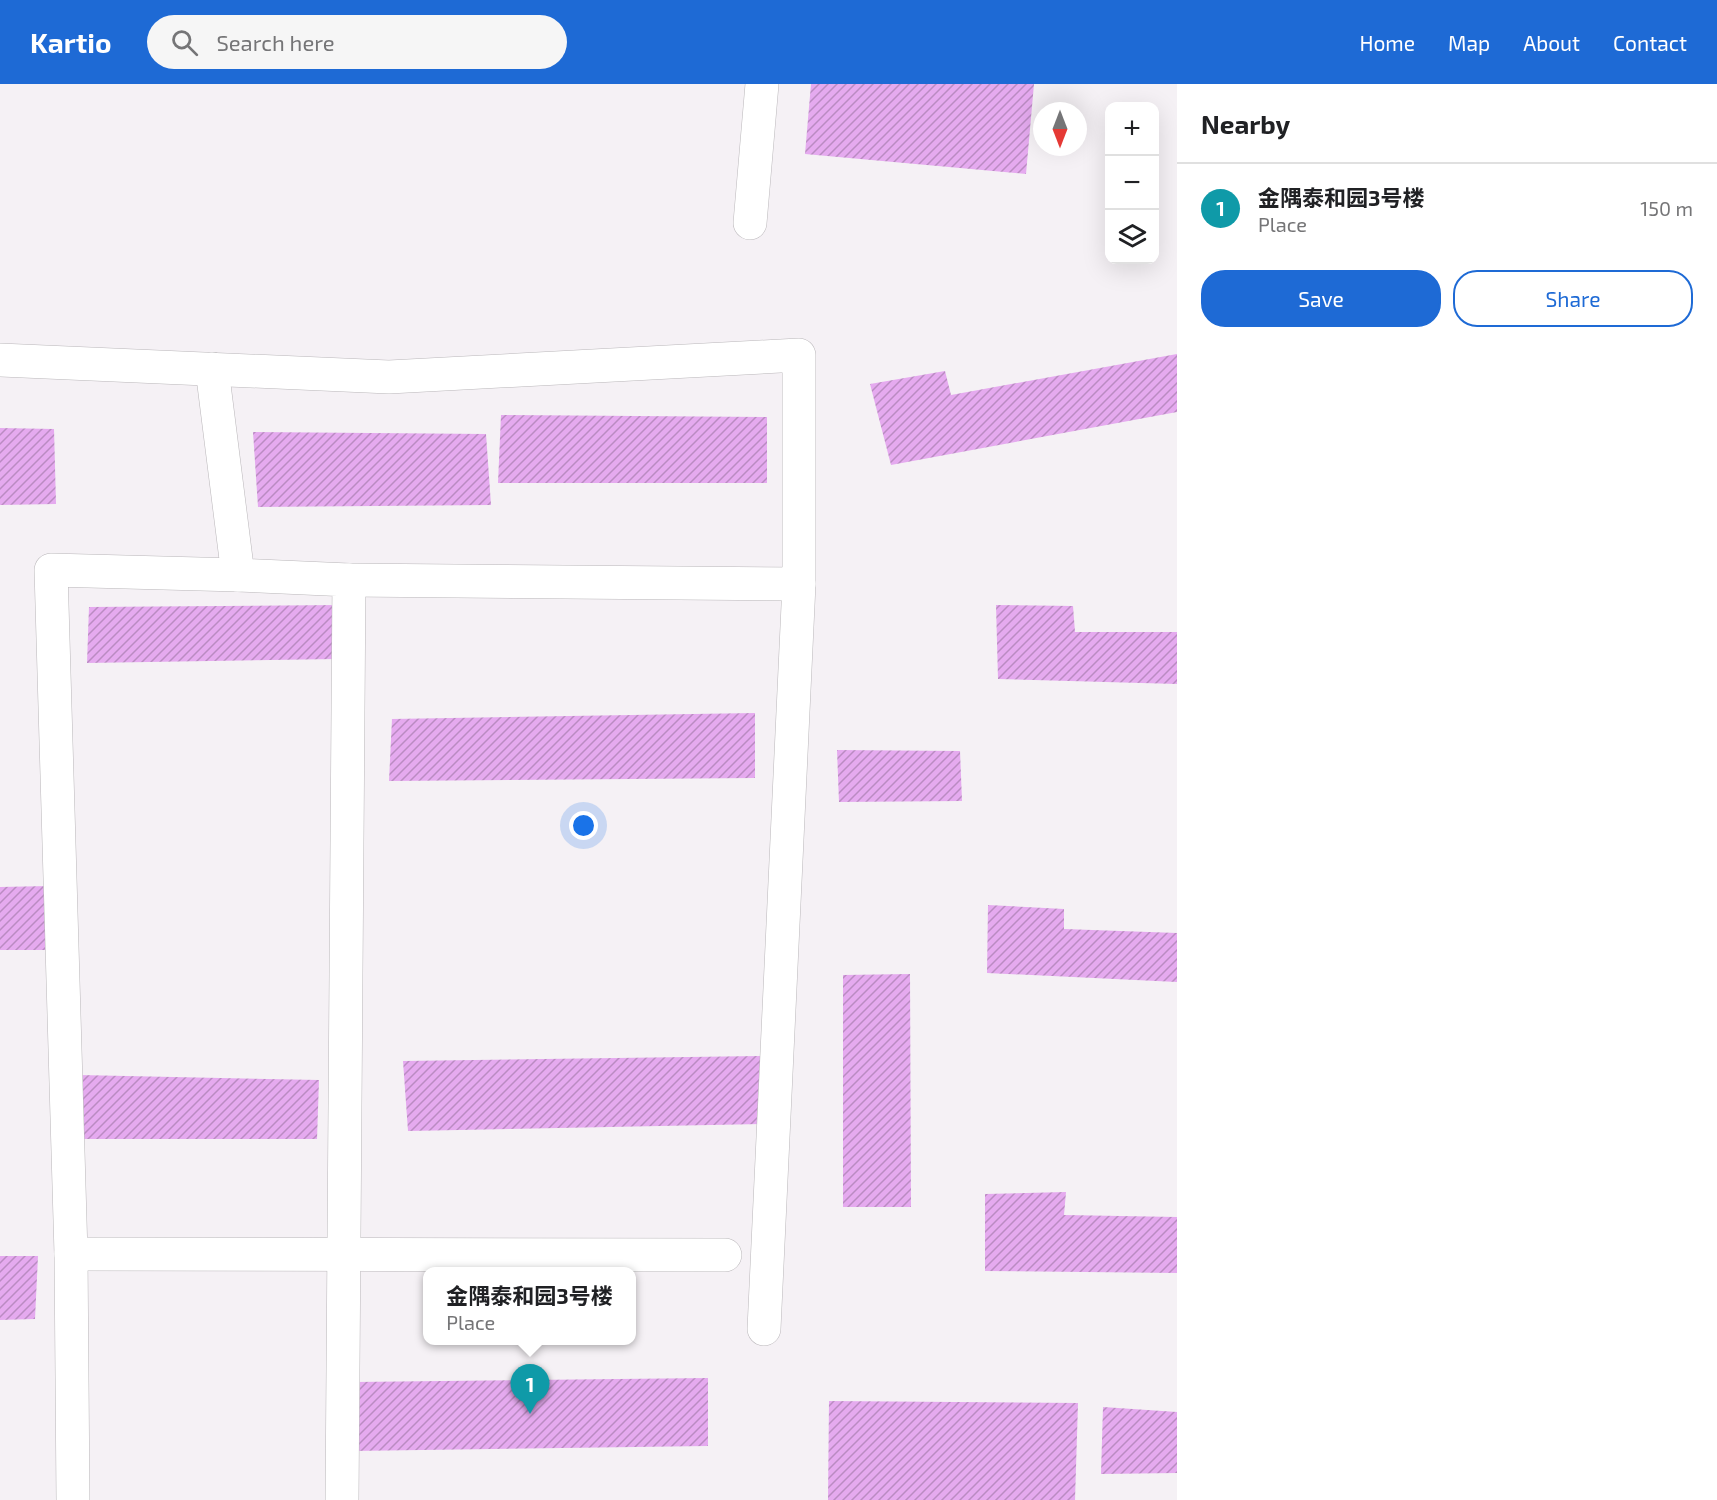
<!DOCTYPE html>
<meta charset="utf-8">
<style>
body{margin:0;font-family:"Exo 2","Noto Sans SC",sans-serif;background:#f6f6f6;color:#202124}
.controls{position:absolute;right:18px;top:18px;display:grid;overflow:hidden;border-radius:12px;box-shadow:0 6px 24px #0002}
.controls button{width:54px;height:54px;display:grid;place-items:center;padding:0;border:0;border-bottom:2px solid #e0e0e0;background:#fff;color:#202124;font:30px sans-serif}
.compass{position:absolute;left:1033px;top:18px;width:54px;height:54px;border-radius:50%;background:#fff;box-shadow:0 6px 24px #0002;rotate:180deg}
.you{position:absolute;left:584px;top:742px;width:21px;height:21px;margin:-15px;border:4px solid #fff;border-radius:50%;background:#1a73e8;box-shadow:0 0 0 9px #1a73e833}
.badge{display:grid;place-items:center;width:39px;height:39px;border-radius:50%;background:#1e6ad5;color:#fff;font-size:20px;font-weight:700}
.pin{position:absolute;translate:-50% -50px;filter:drop-shadow(0 2px 3px #0008)}
.pin::after{content:'';position:absolute;top:32px;width:21px;height:18px;background:inherit;clip-path:polygon(0 0,100% 0,50% 100%)}
.popup{position:absolute;left:423px;top:1183px;width:213px;height:78px;box-sizing:border-box;display:grid;place-content:center;border-radius:12px;background:#fff;filter:drop-shadow(0 2px 4px #0005);font-size:20px;white-space:nowrap;color:#757577}
.popup b{font-size:22px;color:#202124}
.popup::after{content:'';position:absolute;left:50%;top:100%;margin-left:-12px;border:12px solid transparent;border-top-color:#fff}
.list{margin:0;padding:0;list-style:none}
h2{display:flex;justify-content:space-between;align-items:center;height:78px;margin:0;padding:0 24px;font-size:26px}
h2 small{font-size:20px;font-weight:400;color:#757577}
.list li{display:grid;grid-template-columns:39px 1fr auto;gap:18px;align-items:center;box-sizing:border-box;height:90px;padding:0 24px;border-top:2px solid #e0e0e0}
.list b{display:block;font-size:22px;white-space:nowrap}
.list p{margin:0;font-size:20px;white-space:nowrap;color:#757577}
.list em{font-size:20px;font-style:normal;color:#757577}
.actions{display:flex;gap:12px;padding:18px 24px}
.actions a{flex:1;padding:14px 0;border:2px solid #1e6ad5;border-radius:24px;text-align:center;font-size:21px;color:#1e6ad5}
.actions .main{background:#1e6ad5;color:#fff}
.icon{flex:none;width:33px;height:33px;fill:none;stroke:currentColor;stroke-width:2;stroke-linecap:round;stroke-linejoin:round}
.map{position:relative;flex:none;width:1177px;height:1416px;overflow:hidden}
header{display:flex;align-items:center;gap:36px;box-sizing:border-box;height:84px;padding:0 30px;background:#1e6ad5;color:#fff}
header strong{font-size:28px}
nav{display:flex;gap:33px;margin-inline-start:auto;font-size:21px}
.search{width:420px;height:54px;background:#f6f6f6;display:flex;align-items:center;gap:15px;box-sizing:border-box;padding:0 21px;border-radius:33px;color:#757577;font-size:22px}
main{display:flex}
aside{flex:1;background:#fff}
.map>svg:first-child{display:block}
.building{fill:url(#building-hatch)}
.lines{fill:none;stroke-linecap:round;stroke-linejoin:round}
.minor-casing{stroke:#bab7ba;stroke-width:34}
.minor{stroke:#fff;stroke-width:33}
</style>
<header>
<strong>Kartio</strong>
<div class="search"><svg class="icon" aria-label="search" viewBox="0 0 24 24"><circle cx="10" cy="10" r="6"/><path d="M15 15l6 6"/></svg>Search here</div>
<nav><a>Home</a><a>Map</a><a>About</a><a>Contact</a></nav>
</header>
<main>
<div class="map">
<svg width="1177" height="1416" viewBox="0 0 1177 1416">
<defs>
<pattern id="building-hatch" width="6" height="6" patternUnits="userSpaceOnUse" patternTransform="scale(1.5)"><rect width="6" height="6" fill="#e5aaef"/><path d="M-1 1l2-2M0 6l6-6M5 7l2-2" fill="none" stroke="#ba8bc2"/></pattern>
</defs>
<rect width="100%" height="100%" fill="#f5f1f5"/>
<!-- building -->
<g class="building">
<polygon points="811,0 1034,0 1026,90 805,70"/>
<polygon points="1177,270 1177,328 891,381 870,300 945,287 951,311"/>
<polygon points="501,331 767,333 767,399 498,399"/>
<polygon points="0,344 54,345 56,420 0,421"/>
<polygon points="253,348 486,350 491,421 258,423"/>
<polygon points="339,521 337,575 87,579 89,523"/>
<polygon points="996,521 1073,522 1075,548 1177,548 1177,600 998,595"/>
<polygon points="755,629 755,694 389,697 392,635"/>
<polygon points="837,666 960,667 962,717 839,718"/>
<polygon points="49,802 50,866 0,866 0,803"/>
<polygon points="988,821 1064,825 1064,845 1177,849 1177,898 987,889"/>
<polygon points="910,890 911,1123 843,1123 843,891"/>
<polygon points="760,972 762,1040 408,1047 403,977"/>
<polygon points="79,991 319,996 317,1055 79,1055"/>
<polygon points="1066,1108 1064,1131 1177,1133 1177,1189 985,1187 985,1110"/>
<polygon points="0,1172 38,1172 35,1235 0,1236"/>
<polygon points="708,1294 708,1362 351,1367 354,1298"/>
<polygon points="829,1317 1078,1319 1075,1416 828,1416"/>
<polygon points="1103,1323 1177,1328 1177,1389 1101,1390"/>
</g>
<g class="lines">
<!-- minor casing -->
<g class="minor-casing">
<g id="minor">
<polyline points="750,139 762,0"/>
<polyline points="0,276 389,293 799,271 799,500 349,496"/>
<polyline points="212,285 238,491 349,496 342,1416"/>
<polyline points="71,1170 725,1171"/>
<polyline points="764,1245 799,500"/>
<polyline points="73,1416 71,1170 51,486 238,491"/>
</g>
</g>
<!-- minor -->
<use href="#minor" class="minor"/>
</g>
</svg>
<div class="controls">
<button>+</button>
<button>−</button>
<button><svg class="icon" aria-label="layers" viewBox="0 0 24 24"><path d="M12 4l9 5-9 5-9-5zM3 14l9 5 9-5"/></svg></button>
</div>
<svg class="compass" viewBox="-18 -18 36 36"><path d="M0-13l5 13h-10z" fill="#e53935"/><path d="M0 13l5-13h-10z" fill="#757577"/></svg>
<div class="you"></div>
<div class="pin badge" style="left:530px;top:1330px;background:#0f9aa8">1</div>
<div class="popup"><b>金隅泰和园3号楼</b>Place</div>
</div>
<aside>
<h2>Nearby<small></small></h2>
<ul class="list">
<li><span class="badge" style="background:#0f9aa8">1</span><div><b>金隅泰和园3号楼</b><p>Place</p></div><em>150 m</em></li>
</ul>
<div class="actions"><a class="main">Save</a><a>Share</a></div>
</aside>
</main>
